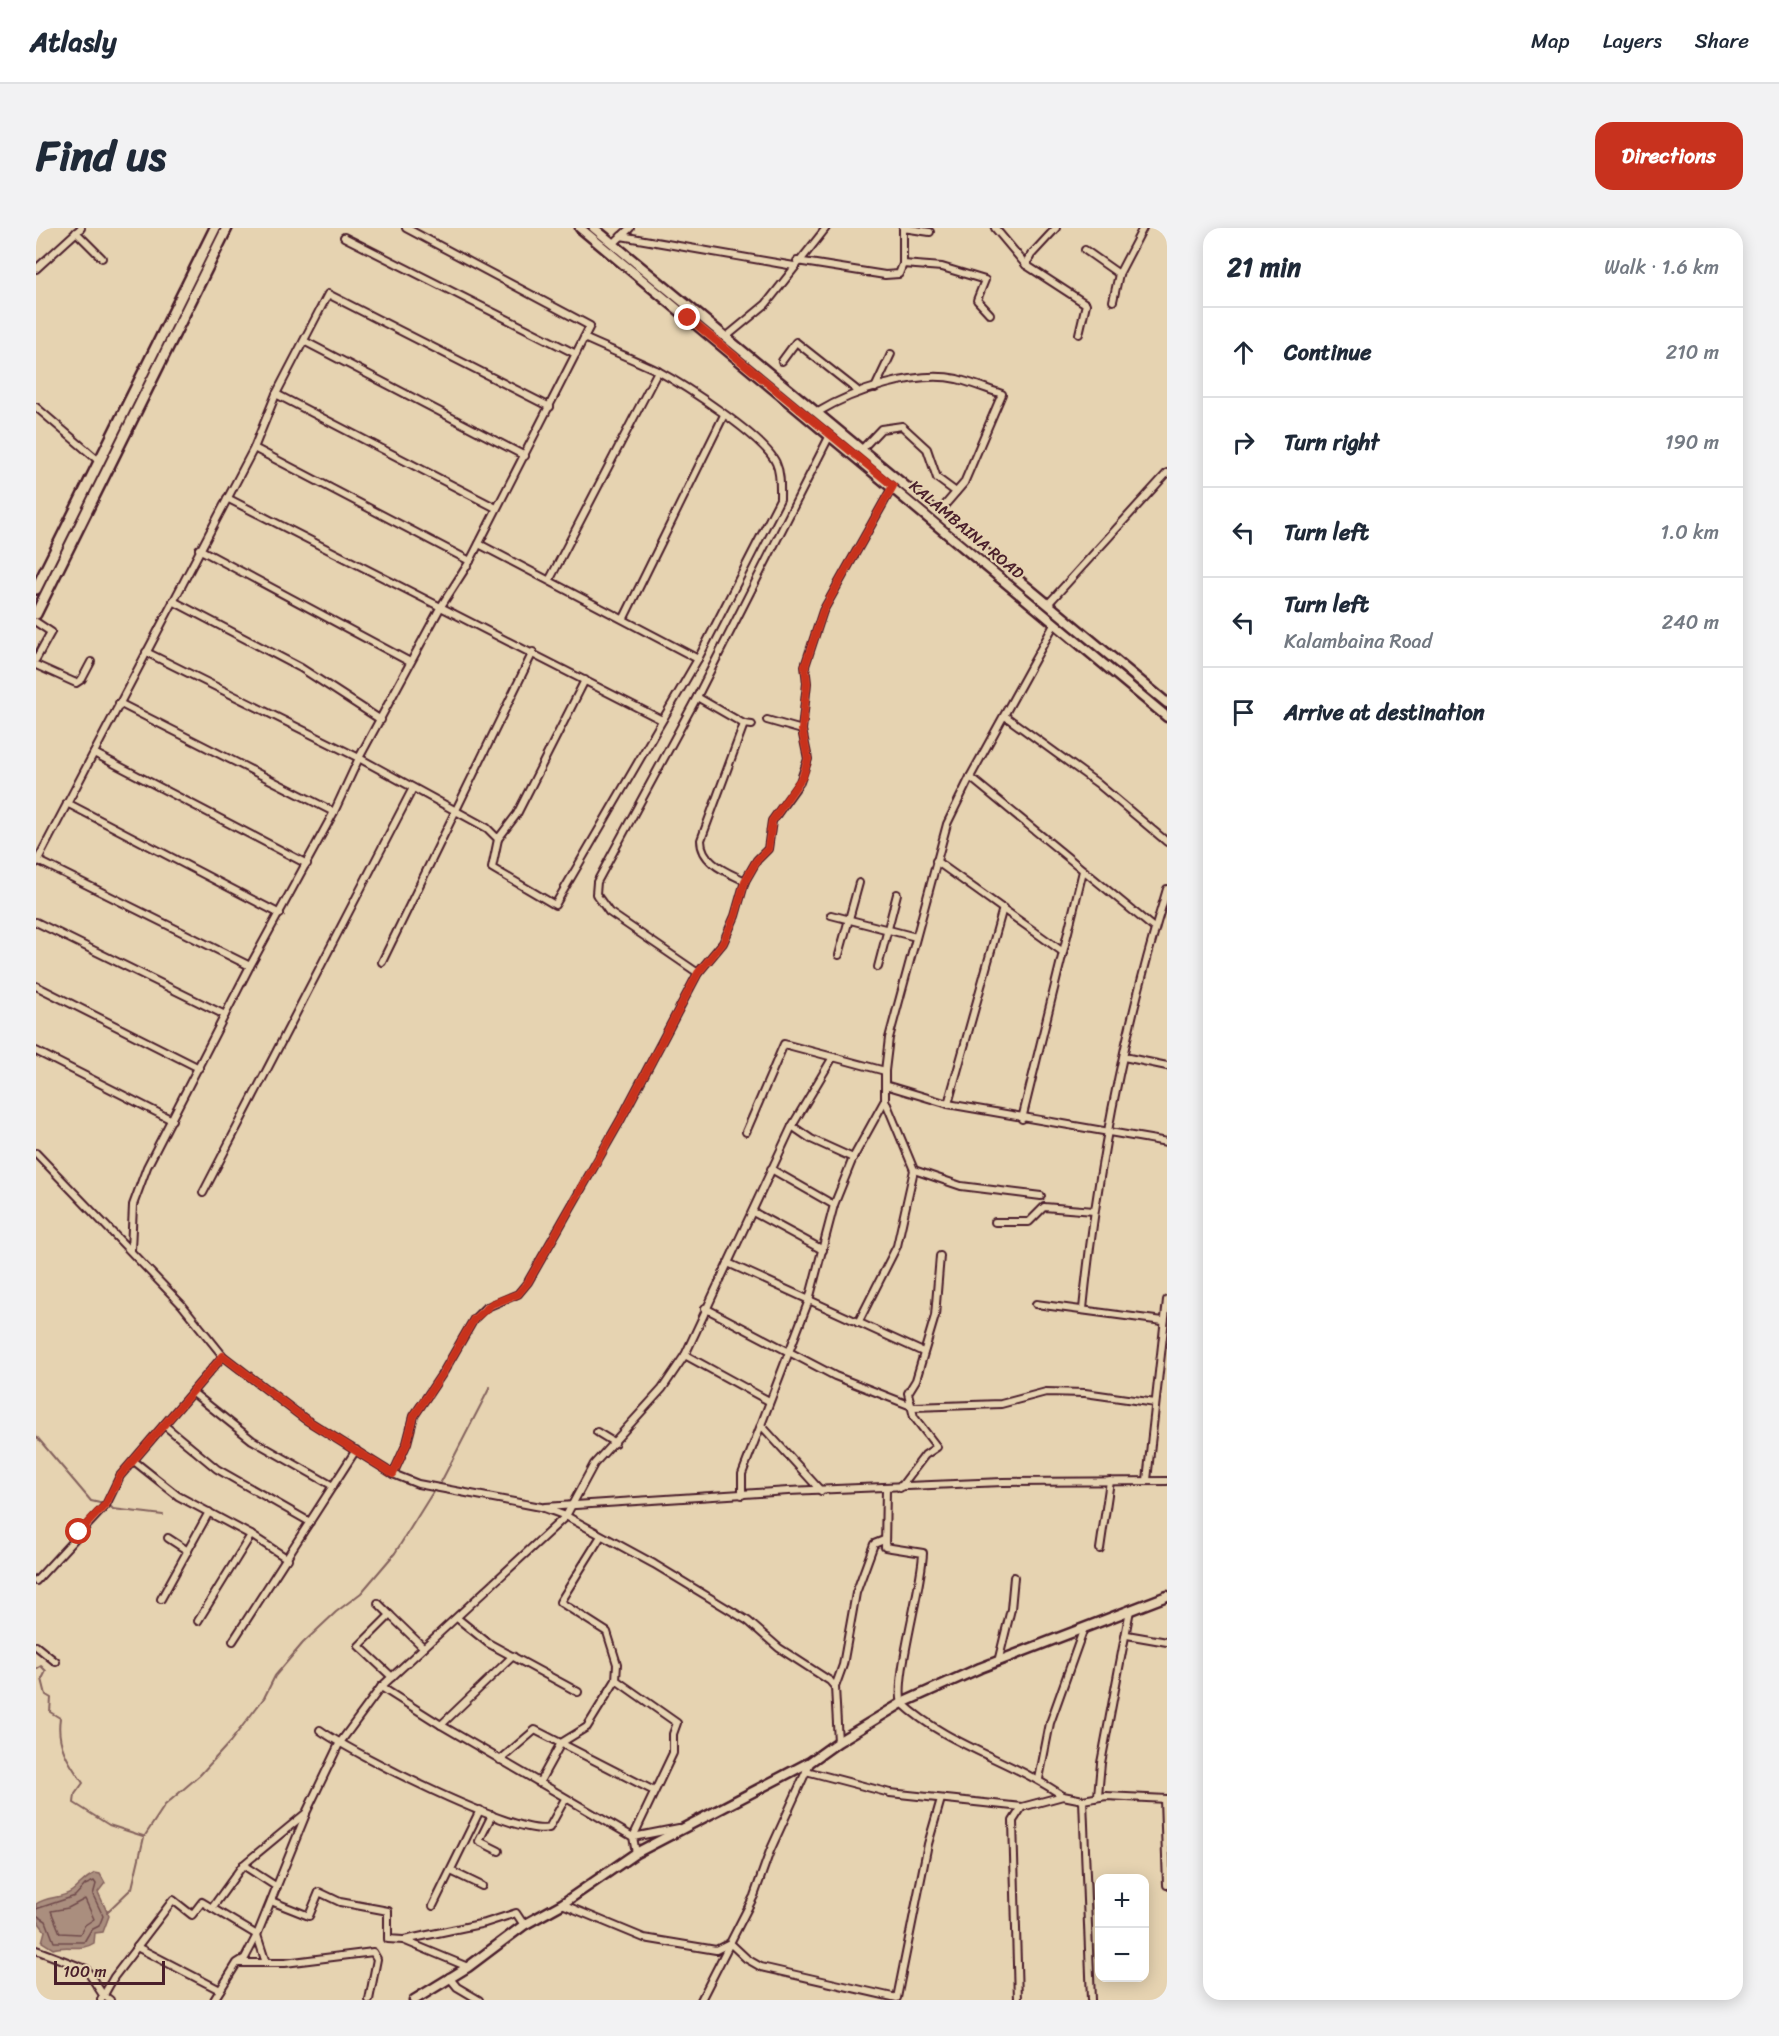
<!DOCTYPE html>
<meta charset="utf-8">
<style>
body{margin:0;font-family:Sriracha,sans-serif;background:#f2f2f3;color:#1f2937}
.controls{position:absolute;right:18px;bottom:18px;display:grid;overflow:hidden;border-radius:12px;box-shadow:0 3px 15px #0003}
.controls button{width:54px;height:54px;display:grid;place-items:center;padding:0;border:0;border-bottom:2px solid #e0e1e3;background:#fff;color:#1f2937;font:30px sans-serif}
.scale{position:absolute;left:18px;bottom:15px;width:111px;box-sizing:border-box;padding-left:6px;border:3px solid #4a1f2b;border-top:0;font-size:16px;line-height:21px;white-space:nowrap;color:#4a1f2b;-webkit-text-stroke:4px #e6d3b1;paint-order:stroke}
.stop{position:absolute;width:18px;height:18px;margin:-14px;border:4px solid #c8321e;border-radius:50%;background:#fff}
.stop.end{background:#c8321e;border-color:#fff;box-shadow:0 2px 6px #0008}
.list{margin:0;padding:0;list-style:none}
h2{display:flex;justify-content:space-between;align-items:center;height:78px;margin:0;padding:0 24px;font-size:26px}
h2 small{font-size:20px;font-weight:400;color:#747a83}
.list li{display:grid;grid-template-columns:39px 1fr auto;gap:18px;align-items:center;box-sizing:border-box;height:90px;padding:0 24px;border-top:2px solid #e0e1e3}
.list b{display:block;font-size:22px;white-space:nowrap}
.list p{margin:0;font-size:20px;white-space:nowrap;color:#747a83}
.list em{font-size:20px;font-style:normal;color:#747a83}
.icon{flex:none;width:33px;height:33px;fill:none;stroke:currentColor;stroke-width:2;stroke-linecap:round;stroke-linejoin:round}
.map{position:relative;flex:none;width:1131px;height:1772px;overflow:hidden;border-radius:18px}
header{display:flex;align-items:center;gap:36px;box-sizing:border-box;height:84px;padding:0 30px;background:#fff;border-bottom:2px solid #e0e1e3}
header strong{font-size:28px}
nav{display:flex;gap:33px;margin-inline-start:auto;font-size:21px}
.intro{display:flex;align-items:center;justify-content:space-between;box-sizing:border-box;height:144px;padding:0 36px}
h1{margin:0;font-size:42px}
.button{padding:15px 27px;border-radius:18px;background:#c8321e;color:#fff;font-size:21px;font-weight:700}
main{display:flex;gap:36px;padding:0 36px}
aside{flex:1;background:#fff;border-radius:18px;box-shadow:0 3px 15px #0003}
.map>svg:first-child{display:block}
.water{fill:#aa8e7e;stroke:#84625d;stroke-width:1.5}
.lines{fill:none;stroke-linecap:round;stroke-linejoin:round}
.shore{stroke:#704b4c;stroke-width:1.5}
.stream{stroke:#84625d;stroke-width:2}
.street-casing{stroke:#4a1f2b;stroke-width:10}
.secondary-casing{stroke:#4a1f2b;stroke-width:13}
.primary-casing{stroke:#4a1f2b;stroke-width:14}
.street{stroke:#e6d3b1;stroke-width:6}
.secondary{stroke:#e6d3b1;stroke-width:8}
.primary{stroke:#e6d3b1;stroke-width:9}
.route{stroke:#c8321e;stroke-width:8}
.labels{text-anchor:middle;stroke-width:4.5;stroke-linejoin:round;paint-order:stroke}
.street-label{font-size:16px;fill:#4a1f2b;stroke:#e6d3b1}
</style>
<header>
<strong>Atlasly</strong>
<nav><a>Map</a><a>Layers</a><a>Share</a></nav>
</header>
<div class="intro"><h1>Find us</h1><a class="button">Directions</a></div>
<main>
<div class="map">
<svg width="1131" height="1772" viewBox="0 0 1131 1772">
<rect width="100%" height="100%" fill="#e6d3b1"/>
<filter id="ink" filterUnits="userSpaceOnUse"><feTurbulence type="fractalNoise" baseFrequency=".0167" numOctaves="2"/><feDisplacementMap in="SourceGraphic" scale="12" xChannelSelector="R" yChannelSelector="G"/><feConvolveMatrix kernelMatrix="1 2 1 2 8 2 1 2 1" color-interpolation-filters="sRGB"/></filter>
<g filter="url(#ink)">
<!-- water -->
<path class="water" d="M59,1645L64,1646L69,1655L62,1664L73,1688L67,1704L59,1705L58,1715C45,1724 32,1716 17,1721L6,1714L9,1703L0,1691V1676C11,1668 26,1671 36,1663C45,1656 47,1651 59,1645Z"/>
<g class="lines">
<!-- shore -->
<g class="shore">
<polygon points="49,1671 58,1691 49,1697 44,1706 24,1705 15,1683 32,1680"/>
<polyline points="0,1681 39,1668 49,1657 58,1653 60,1656 57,1667 67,1688 63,1698 55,1702 48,1714 18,1714 10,1693 0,1687"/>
</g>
<!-- stream -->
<g class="stream">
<polyline points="0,1208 55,1273 73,1277 77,1281 127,1287"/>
<polyline points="404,1256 454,1159"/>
<path d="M0,1441L5,1438L10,1443L6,1451L10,1467L15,1470L14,1484L24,1490C20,1516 32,1534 47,1555L39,1566L38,1575L73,1597L107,1608"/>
<polyline points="71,1684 96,1660 108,1609 129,1577 164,1547 194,1514 228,1470 239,1448 267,1415 300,1384 325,1365 359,1325 397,1264"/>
</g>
<!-- street casing -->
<g class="street-casing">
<g id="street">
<polyline points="959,0 990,37 1050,76 1043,106"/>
<polyline points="40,4 66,30"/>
<polyline points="585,8 758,38"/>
<polyline points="308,9 540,126"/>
<polyline points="577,16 594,0"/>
<polyline points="1049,22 1083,46 1107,0"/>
<polyline points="761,33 849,47 863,46 867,36 906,39 949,52 941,72 954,86"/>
<polyline points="867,36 867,0 894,4"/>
<polyline points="990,37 995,27 1020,0"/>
<polyline points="0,41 45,0"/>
<polyline points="1077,73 1083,46"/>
<polyline points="690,109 730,76 790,0"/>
<polyline points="268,113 489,228"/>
<polyline points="746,133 760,114 822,163"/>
<polyline points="839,160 855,126"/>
<polyline points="240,166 460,280"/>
<polyline points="0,179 64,234"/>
<path d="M782,184C817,163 880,142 921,151C936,155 951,161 966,166L928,255L903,284"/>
<polyline points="218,220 434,333"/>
<polyline points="826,221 845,201 866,198 891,221 901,250 920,264"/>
<polyline points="191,270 626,492"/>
<polyline points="443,316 662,431"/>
<polyline points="163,321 374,434"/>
<polyline points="514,351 622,143"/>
<polyline points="137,373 265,440 345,492"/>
<polyline points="1013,375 1131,245"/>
<polyline points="588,390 688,187"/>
<polyline points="0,394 15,404 0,431"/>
<path d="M110,424L323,530L451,600L462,611L456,640L519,677L662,431L744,271C744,259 745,246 740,235C729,209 646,156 620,142C597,131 572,121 548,110"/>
<polyline points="0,437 40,455 46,451 55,434"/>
<polyline points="661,469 708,496"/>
<polyline points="83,475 298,584"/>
<polyline points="969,488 1061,555 1131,614"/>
<polyline points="731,492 766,502"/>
<polyline points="58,525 271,636"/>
<polyline points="934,549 1119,701"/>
<polyline points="31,575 244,686"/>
<polyline points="462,611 481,586 549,452"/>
<polyline points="1,632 214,738"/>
<polyline points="900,633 1027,724"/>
<polyline points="0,635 218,220 240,166 292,66 514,179"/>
<polyline points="709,653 721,632 732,621 736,593 764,554 772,531 766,502 771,455 769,438 787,383 857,258"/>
<polyline points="795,687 880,709"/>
<polyline points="0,694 189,787"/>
<polyline points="803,727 823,655"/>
<polyline points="346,734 497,424"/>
<polyline points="842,739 861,666"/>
<polyline points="662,745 573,684 560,666 561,654 661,469 794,207"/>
<polyline points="0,758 163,840"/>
<polyline points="0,823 136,892"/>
<polyline points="1088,829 1131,838"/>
<polyline points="849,857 912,876 1131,914"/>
<polyline points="912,876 967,680"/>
<polyline points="986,891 1047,643"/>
<polyline points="756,898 775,911 817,930"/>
<polyline points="710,904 748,816 797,829"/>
<polyline points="0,925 146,1077 187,1128 269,1191 357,1246 382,1256 505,1279 530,1288 618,1336 712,1393 743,1420 794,1453 799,1459 802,1514"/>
<polyline points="735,941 798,977"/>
<polyline points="878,942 925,958 1005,968"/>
<polyline points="167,965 377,560"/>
<polyline points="717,984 787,1022"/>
<polyline points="959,994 993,994 1008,979 1058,983"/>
<polyline points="95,1022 97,977 111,939 214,738 298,584 323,530 404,380 434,333 554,98 370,0"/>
<polyline points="692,1035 887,1124"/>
<polyline points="1000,1076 1127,1093"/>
<polyline points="669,1080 799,1148 878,1179 965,1176 1010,1164 1049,1165 1119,1175"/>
<path d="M1047,1081C1061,939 1089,798 1131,661"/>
<polyline points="822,1095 861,1018 878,942 849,872"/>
<polyline points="649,1127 733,1173"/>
<polyline points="156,1164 216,1212 297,1258"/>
<polyline points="128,1197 181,1241 274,1294"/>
<polyline points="561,1204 579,1215"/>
<polyline points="98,1233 142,1268 215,1307 252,1331"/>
<path d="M357,1246L371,1215L378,1188L408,1143L438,1091L449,1080L482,1066L492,1054L584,893L662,745L687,715L699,688L709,653C691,644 665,635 665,612L708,496L716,497"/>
<polyline points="1111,1252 1131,1072"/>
<polyline points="864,1260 889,1227 901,1219 878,1189 872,1165 880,1152 899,1088 904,1028"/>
<path d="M850,1261L849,1319L887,1325C886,1359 858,1452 866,1475C911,1517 977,1533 1027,1568"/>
<polyline points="785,1263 725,1197 773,1072 798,977 817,930 849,872 849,843 853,810 911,596 934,549 1019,395"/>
<polyline points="706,1267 706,1246 725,1197"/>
<polyline points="509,1279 752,1263 967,1254 1131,1253"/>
<polyline points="565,1308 524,1374 571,1404 581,1436 580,1452 641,1495 637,1506 637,1525 597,1609"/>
<polyline points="132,1310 152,1323"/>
<polyline points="1064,1321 1074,1253"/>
<polyline points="0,1353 70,1277 84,1248 187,1128"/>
<polyline points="125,1371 173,1284"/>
<polyline points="342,1375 354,1387"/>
<polyline points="421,1390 452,1415 542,1464"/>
<polyline points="162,1393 215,1307"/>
<polyline points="1091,1407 1131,1414"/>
<polyline points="197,1413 320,1222"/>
<polyline points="0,1418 20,1434"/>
<polyline points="962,1434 975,1381 978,1349"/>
<polyline points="356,1449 323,1418 354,1387 386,1418"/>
<polyline points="345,1459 405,1497 597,1609 600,1625"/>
<polyline points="799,1459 807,1437 820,1365 838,1316 848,1312"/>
<polyline points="405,1497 477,1428"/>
<path d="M284,1502C314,1524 482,1610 513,1600L529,1571"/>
<polyline points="464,1532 499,1502 618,1563"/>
<polyline points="770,1543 854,1565 986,1579"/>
<polyline points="1003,1551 1014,1495 1048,1400"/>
<polyline points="503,1555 525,1515 551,1499 580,1452"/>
<polyline points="1062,1568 1065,1535 1094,1382"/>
<polyline points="1128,1571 1131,1657"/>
<polyline points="1047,1572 1055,1772"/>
<polyline points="456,1587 443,1613 463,1623"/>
<polyline points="597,1609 643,1600"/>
<polyline points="207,1637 241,1659"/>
<polyline points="415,1643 446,1658"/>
<polyline points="235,1673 273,1688 283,1664 304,1674 352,1683 352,1711 367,1712 432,1739"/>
<polyline points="526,1676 608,1710 680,1722 694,1715 711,1731 725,1739 861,1770 892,1616 905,1571"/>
<polyline points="397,1678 444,1582"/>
<polyline points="176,1680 221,1707 230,1735"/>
<polyline points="368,1712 449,1695 480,1685 488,1697"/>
<polyline points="101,1719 184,1762"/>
<polyline points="0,1722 50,1741 67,1767 74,1772"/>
<polyline points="203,1735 249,1735 337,1724 341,1731 333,1772"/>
<polyline points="413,1749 421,1759 443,1772"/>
<polyline points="65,1772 78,1749 137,1672 156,1687 166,1674 176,1680 207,1637 270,1585 303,1516 345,1459 530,1288 558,1236 626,1161 649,1127 756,898 797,829 849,843"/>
<polyline points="178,1772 201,1735 209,1730 221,1707 270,1586"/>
<polyline points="665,1772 718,1668 734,1623 774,1535"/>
<polyline points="982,1772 977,1593 986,1579 1027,1568 1047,1572 1070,1568 1131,1571"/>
</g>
</g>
<!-- secondary casing -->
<g class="secondary-casing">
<g id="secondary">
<polyline points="544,0 1131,489"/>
<polyline points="558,0 1131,475"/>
<polyline points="378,1772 432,1739 488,1697 526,1676 600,1625 774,1534 802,1514 866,1475 944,1440 1131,1368"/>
</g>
</g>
<!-- primary casing -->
<g class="primary-casing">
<g id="primary">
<polyline points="0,361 179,0"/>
<polyline points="0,386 191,0"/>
</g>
</g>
<!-- street -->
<use href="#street" class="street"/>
<!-- secondary -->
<use href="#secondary" class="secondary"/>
<!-- primary -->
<use href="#primary" class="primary"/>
</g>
</g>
<g class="lines" filter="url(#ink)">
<!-- route -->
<polyline class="route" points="43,1304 70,1276 84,1248 187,1128 269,1191 357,1246 371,1215 378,1188 408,1143 438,1091 456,1076 482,1066 492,1054 584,893 662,745 687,715 699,688 709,653 721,632 732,621 736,593 767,548 772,531 766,502 771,455 769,438 787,383 857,258 652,90"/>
</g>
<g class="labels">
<!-- street labels -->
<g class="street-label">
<text transform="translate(931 301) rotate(40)" y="6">KALAMBAINA ROAD</text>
</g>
</g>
</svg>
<div class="controls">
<button>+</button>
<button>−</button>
</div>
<div class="scale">100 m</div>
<div class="stop" style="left:43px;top:1304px"></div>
<div class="stop end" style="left:652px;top:90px"></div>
</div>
<aside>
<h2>21 min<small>Walk · 1.6 km</small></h2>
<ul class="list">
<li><svg class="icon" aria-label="ahead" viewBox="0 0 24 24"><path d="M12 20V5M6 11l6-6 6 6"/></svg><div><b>Continue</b></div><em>210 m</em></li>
<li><svg class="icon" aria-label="right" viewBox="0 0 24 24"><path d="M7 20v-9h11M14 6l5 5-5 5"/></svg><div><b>Turn right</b></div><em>190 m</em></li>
<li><svg class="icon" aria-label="left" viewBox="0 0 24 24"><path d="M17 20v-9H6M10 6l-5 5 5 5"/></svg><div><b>Turn left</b></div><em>1.0 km</em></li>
<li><svg class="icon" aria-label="left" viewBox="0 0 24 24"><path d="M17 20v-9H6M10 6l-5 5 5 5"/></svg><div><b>Turn left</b><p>Kalambaina Road</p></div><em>240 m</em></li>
<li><svg class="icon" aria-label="arrive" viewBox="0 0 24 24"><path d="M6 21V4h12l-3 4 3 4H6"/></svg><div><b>Arrive at destination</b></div></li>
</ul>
</aside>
</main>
